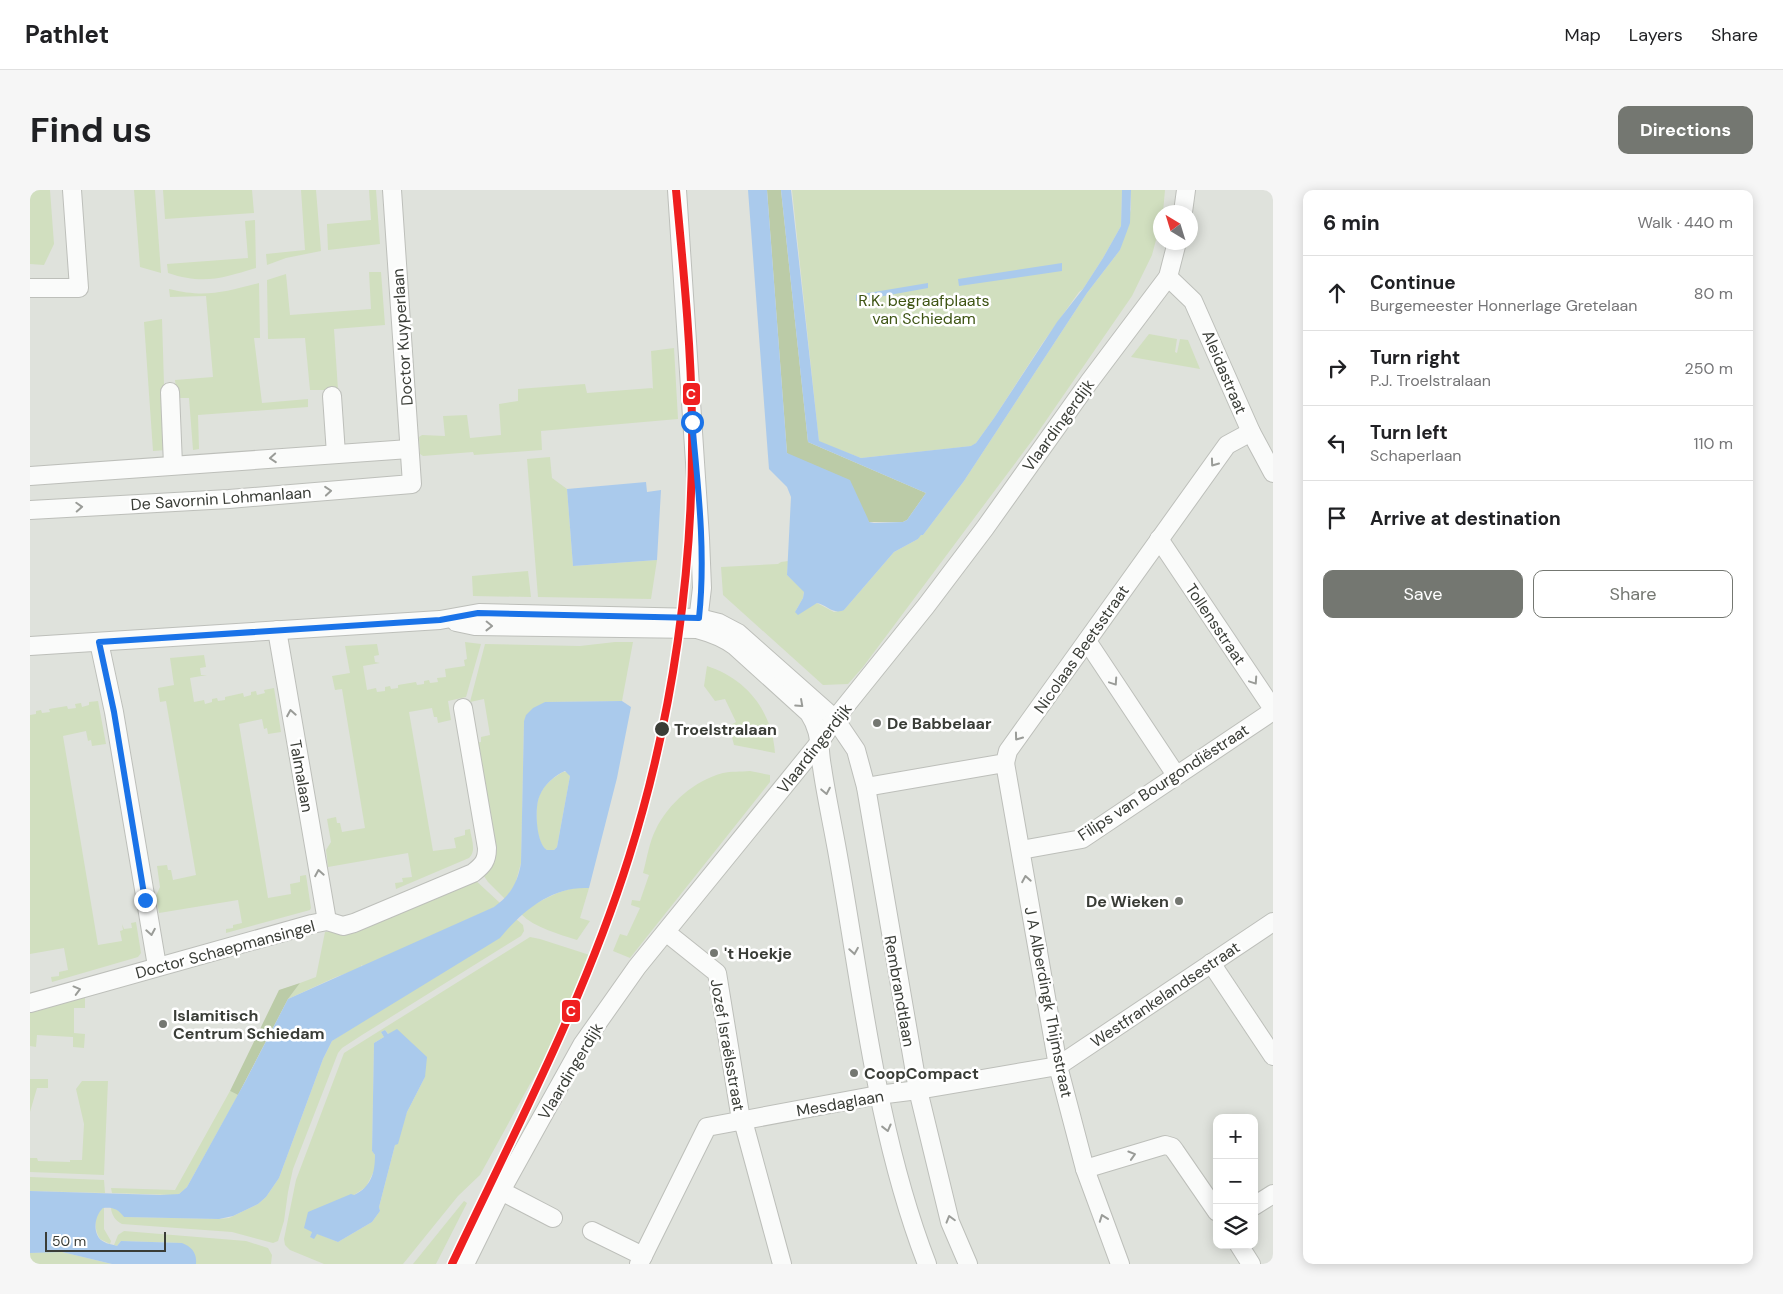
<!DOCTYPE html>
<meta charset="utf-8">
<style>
body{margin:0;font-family:"DM Sans",sans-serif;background:#f6f6f6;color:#202124}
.controls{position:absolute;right:15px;bottom:15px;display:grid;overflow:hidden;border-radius:10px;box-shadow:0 2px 12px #0003}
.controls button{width:45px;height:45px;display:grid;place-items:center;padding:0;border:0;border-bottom:1px solid #e0e0e0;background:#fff;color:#202124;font:25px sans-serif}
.compass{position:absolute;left:1123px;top:15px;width:45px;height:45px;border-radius:50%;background:#fff;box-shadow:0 2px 12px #0003;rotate:322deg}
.scale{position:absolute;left:15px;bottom:12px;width:121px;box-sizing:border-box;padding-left:5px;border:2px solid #3a3d37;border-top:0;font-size:14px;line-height:18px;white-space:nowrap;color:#3a3d37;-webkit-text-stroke:4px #fff;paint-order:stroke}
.stop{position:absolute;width:15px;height:15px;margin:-11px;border:4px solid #1a73e8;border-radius:50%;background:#fff}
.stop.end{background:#1a73e8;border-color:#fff;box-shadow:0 1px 5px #0008}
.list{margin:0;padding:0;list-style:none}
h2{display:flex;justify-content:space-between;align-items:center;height:65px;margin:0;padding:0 20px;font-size:21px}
h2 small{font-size:16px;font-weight:400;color:#757577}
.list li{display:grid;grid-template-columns:32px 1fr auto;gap:15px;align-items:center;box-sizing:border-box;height:75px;padding:0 20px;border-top:1px solid #e0e0e0}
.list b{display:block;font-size:19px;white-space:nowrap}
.list p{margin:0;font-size:16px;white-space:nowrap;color:#757577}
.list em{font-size:16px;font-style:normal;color:#757577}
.actions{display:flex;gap:10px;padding:15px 20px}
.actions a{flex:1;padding:11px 0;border:1px solid #747771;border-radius:10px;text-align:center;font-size:18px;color:#747771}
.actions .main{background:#747771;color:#fff}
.icon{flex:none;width:28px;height:28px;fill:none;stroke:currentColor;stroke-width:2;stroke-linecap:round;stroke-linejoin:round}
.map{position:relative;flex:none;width:1243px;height:1074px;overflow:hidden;border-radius:10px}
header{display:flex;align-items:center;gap:30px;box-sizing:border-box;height:70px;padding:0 25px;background:#fff;border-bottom:1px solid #e0e0e0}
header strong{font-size:24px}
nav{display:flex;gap:28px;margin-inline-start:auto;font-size:18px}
.intro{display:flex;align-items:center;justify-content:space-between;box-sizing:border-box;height:120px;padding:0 30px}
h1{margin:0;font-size:35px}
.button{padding:12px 22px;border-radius:10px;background:#747771;color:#fff;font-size:18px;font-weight:700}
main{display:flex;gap:30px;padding:0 30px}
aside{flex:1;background:#fff;border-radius:10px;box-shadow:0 2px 12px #0003}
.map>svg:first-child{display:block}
.green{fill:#d1dfbf;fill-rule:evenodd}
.forest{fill:#bbcba7}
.water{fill:#aacaec;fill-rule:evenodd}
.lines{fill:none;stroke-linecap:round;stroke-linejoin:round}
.minor-casing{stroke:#bdbfba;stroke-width:20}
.minor{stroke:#fafbfa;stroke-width:18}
.metro-1-casing{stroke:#fff;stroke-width:11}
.metro-1{stroke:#ef1f1f;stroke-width:8}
.oneway{stroke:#9a9c98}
.route{stroke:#1a73e8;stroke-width:6}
.poi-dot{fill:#747771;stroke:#fff;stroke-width:2}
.stop-dot{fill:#3a3d37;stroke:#fff;stroke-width:2}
.labels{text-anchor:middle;stroke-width:5;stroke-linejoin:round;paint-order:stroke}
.park-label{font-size:16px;fill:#3e5414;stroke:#fff}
.street-label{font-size:16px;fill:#3a3d37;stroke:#fff}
.poi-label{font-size:16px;font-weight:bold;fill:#3a3d37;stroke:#fff;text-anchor:start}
.stop-label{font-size:16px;font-weight:bold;fill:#3a3d37;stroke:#fff;text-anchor:start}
.line-badge{stroke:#fff;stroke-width:2}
.badge-label{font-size:14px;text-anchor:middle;font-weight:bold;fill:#fff}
</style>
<header>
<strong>Pathlet</strong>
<nav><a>Map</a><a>Layers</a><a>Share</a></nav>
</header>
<div class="intro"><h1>Find us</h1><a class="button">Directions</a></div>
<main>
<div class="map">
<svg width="1243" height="1074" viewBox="0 0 1243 1074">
<rect width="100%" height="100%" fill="#dfe2dc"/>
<!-- green -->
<g class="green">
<polygon points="0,0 20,0 24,54 14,75 0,74"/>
<polygon points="104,0 125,0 131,83 110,77"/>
<polygon points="133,0 222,0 224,23 135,29"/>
<polygon points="271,0 286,0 291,61 256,68 237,75 236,64 275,60"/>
<polygon points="339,0 346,0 350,54 298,60 297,34 341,30"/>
<polygon points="762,0 1092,0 1091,36 1073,68 1053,99 1049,102 1012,154 964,228 946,253 942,256 831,268 789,252"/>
<polygon points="1101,0 1135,0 1133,22 1130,22 1130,35 1122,65 1102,106 1004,248 833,477 818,494 793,495 693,405 691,377 748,374 751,372 758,371 757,385 774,401 773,408 765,422 787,413 804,422 814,420 864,362 888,349 891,344 893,345 934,291 1057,103 1090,60 1101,19"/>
<path d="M225,30L226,78C192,88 174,95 138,83L137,74L218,68L215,31Z"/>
<polygon points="339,82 351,82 355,135 304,139 308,200 280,200 275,148 238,149 237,90 256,84 260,125 341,119"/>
<path d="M229,93L230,148H224L232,213L278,209V217L168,225L169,259L163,260L159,208H147L145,190L183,187L176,106L140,107L139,99C175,108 194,102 229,93Z"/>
<polygon points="132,129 136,260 123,261 114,132"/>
<polygon points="1119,144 1147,149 1145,162 1147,163 1150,149 1158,150 1170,179 1101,167"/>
<polygon points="644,158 648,229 511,241 512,260 444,265 443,262 393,266 390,264 389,247 392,245 415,246 413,226 437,225 440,248 471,245 469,214 488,211 488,199 555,194 557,203 622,198 623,199 621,161"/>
<polygon points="520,267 522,288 537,299 543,376 627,370 621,409 508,407 497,269"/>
<polygon points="498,381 501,407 443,406 442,386"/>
<path d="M435,452L451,454L436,507L418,511L421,530L408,533L407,527H404L402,518L379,522L403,661L426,658L424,648L435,645V640L440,639C441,648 447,661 439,668L366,699L365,693L373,692L372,688L382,687L378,663L298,677L296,660L301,652L297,629L306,627L307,633H310L312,642L335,638L312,499L305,500L302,486L320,483L315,456L347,454L349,465L344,466L345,472L350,473L333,476L337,500L346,498L347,502L355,501V497L360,496L361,499L368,498V495L386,492L387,495L394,494V491L399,490L400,493L408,492L407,488L416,487L415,479L435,476L434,470L437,469Z"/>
<polygon points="585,452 603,452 592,511 515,512 494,531 491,673 485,695 475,709 458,692 452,683 443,553 451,552 451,547 460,545 454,509 440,512 455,454 550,456"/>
<polygon points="174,465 176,477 170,478 171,485 177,485 160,488 164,512 174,510 175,514 182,512 182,509 187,508 188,511 195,510 195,507 213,503 214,507 221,505 221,502 226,501 227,505 235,503 234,500 244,498 251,542 238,544 237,538 234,539 232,529 209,534 238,708 261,704 260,694 270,692 270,686 276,685 281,718 280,720 196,743 196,739 203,738 203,735 212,733 208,710 129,723 126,706 130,697 127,676 137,675 138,680 141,680 143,690 166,685 136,511 130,512 128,498 144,495 140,468"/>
<path d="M677,476C717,489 742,521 745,563L704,555L699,536L706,532L695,509L685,511L674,496Z"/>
<polygon points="68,511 76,554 62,556 61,550 58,551 56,541 33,546 68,755 92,751 90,741 93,740 92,734 94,739 102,738 101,733 106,732 111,763 108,767 22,792 21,787 29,786 29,782 38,780 34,758 0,764 0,525 6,524 6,521 11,520 12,523 20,522 19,519 37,516 38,519 46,518 45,514 51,513 52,517 59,515 59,512"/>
<path d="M720,581L740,585V592L600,768L583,761L590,744L597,746L610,718L601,715L602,710L610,711L619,685L613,683C617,669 619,652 626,639C638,614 665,590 693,583C701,581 711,582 720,581Z"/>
<path d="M533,582H538L540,586L527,657L524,660H517C505,654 504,615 510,604C515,594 524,587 533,582Z"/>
<polygon points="444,689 470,713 465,717 333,777 332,775 331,776 331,778 306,787 258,809 270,793 286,787 295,742 336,738 434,696"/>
<path d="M548,697L559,698L550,728L560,731L547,750C529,744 505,738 491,724C508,711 528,701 548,697Z"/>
<path d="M486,729L493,735L494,741L491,746L332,845L312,858L308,863L263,979L258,1002L254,1031L248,1051L243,1053L202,1042L92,1034C86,1031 81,1025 81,1017L90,1021L94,1027L189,1029L199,1028L228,1014L236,1007L249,988L293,869L302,851Z"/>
<path d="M500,747L510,749L569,768L539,833L500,894L450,985L428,1006L373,1074H294L260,1060L255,1055L254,1049L266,990L314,863ZM355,840L395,887L377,922L365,955L349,1017L350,1021L342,1032L308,1052L286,1043L284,1048L280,1047L282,1042L324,1005L336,997L345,979V965L342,961L344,853L354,847L351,842Z"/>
<polygon points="55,806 55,818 44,818 44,843 55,844 54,858 43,857 43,847 7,845 6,857 0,856 0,822"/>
<polygon points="0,889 18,889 18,898 7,898 0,922"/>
<polygon points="52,891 78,891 74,985 0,982 0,968 7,968 8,971 40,972 40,970 52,970 54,934 46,899"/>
<polygon points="200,901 208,905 157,997 149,1004 143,1005 82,1003 81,998 145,1000"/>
<polygon points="0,987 74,990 75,1003 0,1001"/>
<polygon points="434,1011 437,1013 406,1074 383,1074"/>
<path d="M74,1017V1039L81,1051L80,1054L70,1049C64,1039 63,1024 74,1017Z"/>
<polygon points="94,1041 216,1051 238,1058 242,1065 241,1074 166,1074 166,1070 152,1053 91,1051 87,1056 84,1055 88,1045"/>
<polygon points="16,1062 32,1062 82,1074 0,1074 0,1063"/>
</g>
<!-- forest -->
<g class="forest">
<polygon points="737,0 751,0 778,252 896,303 877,330 873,332 839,332 757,263"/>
<polygon points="270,793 258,809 208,905 200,901 249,800"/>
</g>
<!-- water -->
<g class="water">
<path d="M718,0H737L757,263L820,290L838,329L839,332L844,333L873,332L877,330L896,303L778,252L751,0H761L789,251L831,268L941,256L946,253L964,228L1027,132L1053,99L1073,68L1091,36L1092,0H1101L1100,33L1090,60L1057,103L934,291L893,345H891L888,349L864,362L814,420C803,425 797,415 787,413L768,425L765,422L773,408L774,402L757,385L761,307L757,297L739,279Z"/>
<polygon points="1032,73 1032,81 929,96 928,89"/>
<polygon points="898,93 898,98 826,111 826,105"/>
<polygon points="616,292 617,302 631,300 627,370 543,376 537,299"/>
<path d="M592,511L601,517L587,588L559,698C522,696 492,721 470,748L302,851L293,869L249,988L236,1007L228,1014L203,1026L189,1029L94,1027C88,1019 83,1017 73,1018C65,1025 62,1042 71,1050C76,1054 81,1054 87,1056L91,1051L152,1053C162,1057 167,1063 166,1074H82L32,1062L0,1063V1001L130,1005L149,1004L157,997L216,890L258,809L464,717C480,706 488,692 491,673L494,531L496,525L503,518L515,512ZM535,581L540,586L527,657L524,660H517C506,654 504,616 510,605C514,595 525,585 535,581Z"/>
<path d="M367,839L397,867L395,887L377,922L368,954L365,955L349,1017L350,1021L342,1032L308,1052L287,1044L284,1049L280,1047L282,1042L274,1038L278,1022L321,1004L324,1005C341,997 345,983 345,965L342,961L344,853L354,847L351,842L355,840L358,844Z"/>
</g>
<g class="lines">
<!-- minor casing -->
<g class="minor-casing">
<g id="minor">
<polyline points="647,0 670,348 672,398 667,439"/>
<polyline points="1153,22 1156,0"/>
<polyline points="1138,87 1163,111 1221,242 1243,283"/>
<polyline points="0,98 49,98 42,0"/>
<polyline points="140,202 143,275"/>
<polyline points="302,206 306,264"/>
<polyline points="0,286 379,259"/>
<polyline points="0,320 199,309 382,294 362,0"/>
<polyline points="1129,349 1243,519"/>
<path d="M426,432L445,436L667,439C682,443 693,447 705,456L779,523C792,543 788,556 792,577C796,605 802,632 807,660C832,798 846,942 897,1074"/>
<polyline points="247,440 297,731"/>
<polyline points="1057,451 1146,585"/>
<polyline points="69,452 84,522 127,776"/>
<polyline points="0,456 410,430 449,423 669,428 689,433 708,443 805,529 826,560 836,597 888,900 920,1032 938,1074"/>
<polyline points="975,573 1028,876 1055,979 1090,1074"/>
<polyline points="836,597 975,573 978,561 1197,255 1221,242"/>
<polyline points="991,660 1052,649 1243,521"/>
<polyline points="637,743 687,783 711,930 715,938 752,1074"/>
<polyline points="1181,773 1243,866"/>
<path d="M0,813L282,734L297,731L313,736L324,733L443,683C453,675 457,671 457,658L433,518"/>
<polyline points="1055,979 1135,955 1142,957 1145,961 1187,1022"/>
<polyline points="471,1001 523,1028"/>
<polyline points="1224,1016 1243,1004"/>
<polyline points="562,1041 613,1066"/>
<polyline points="1209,1055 1221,1074"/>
<polyline points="435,1074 471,1001 552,855 607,777 789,553 805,529 896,416 955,338 1059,192 1138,87 1147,52"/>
<polyline points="609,1074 677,937 848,905 888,900 1028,876 1243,732"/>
</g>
</g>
<!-- minor -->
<use href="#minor" class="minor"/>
<!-- metro-1 casing -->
<g class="metro-1-casing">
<path id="metro-1" d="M422,1074C485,941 555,808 599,667C643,527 664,377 662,230C661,153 653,76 646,0"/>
</g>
<!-- metro-1 -->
<use href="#metro-1" class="metro-1"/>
</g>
<!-- one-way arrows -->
<defs><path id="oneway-chevron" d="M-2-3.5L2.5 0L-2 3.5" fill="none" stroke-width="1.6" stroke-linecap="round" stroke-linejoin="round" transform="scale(1.25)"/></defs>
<g class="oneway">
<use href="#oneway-chevron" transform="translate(243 268) rotate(176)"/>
<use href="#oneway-chevron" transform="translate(1184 273) rotate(126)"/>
<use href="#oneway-chevron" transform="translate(298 301) rotate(-5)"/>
<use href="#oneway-chevron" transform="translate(49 317) rotate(-3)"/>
<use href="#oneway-chevron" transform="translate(459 436) rotate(1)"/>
<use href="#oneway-chevron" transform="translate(1224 491) rotate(56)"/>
<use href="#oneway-chevron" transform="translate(1084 492) rotate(56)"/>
<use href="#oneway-chevron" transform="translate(770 514) rotate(42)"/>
<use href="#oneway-chevron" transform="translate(261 523) rotate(-100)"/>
<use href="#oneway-chevron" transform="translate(988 547) rotate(126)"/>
<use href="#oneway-chevron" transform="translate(796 601) rotate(79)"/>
<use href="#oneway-chevron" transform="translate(289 683) rotate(-100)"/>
<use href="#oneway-chevron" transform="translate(996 689) rotate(-100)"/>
<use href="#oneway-chevron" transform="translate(121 742) rotate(80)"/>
<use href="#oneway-chevron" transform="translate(824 761) rotate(81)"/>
<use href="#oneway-chevron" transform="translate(47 800) rotate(-15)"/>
<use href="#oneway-chevron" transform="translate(857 938) rotate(76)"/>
<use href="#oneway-chevron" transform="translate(1102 965) rotate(-17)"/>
<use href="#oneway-chevron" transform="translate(1073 1028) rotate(-110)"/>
<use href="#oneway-chevron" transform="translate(920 1029) rotate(-106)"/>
</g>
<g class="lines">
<!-- route -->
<path class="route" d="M115,710L84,522L69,452L410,430L448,423L669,428C676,363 668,296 662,232"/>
</g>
<!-- markers -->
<g class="poi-dot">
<circle cx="847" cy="533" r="5"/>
<circle cx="1149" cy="711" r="5"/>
<circle cx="684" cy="763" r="5"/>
<circle cx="133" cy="834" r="5"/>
<circle cx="824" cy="883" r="5"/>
</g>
<circle class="stop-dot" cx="632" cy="539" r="8"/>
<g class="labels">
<!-- park labels -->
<g class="park-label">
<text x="894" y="116">R.K. begraafplaats<tspan x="894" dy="18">van Schiedam</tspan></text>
</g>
<!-- street labels -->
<g class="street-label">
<text transform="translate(372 147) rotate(-94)" y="6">Doctor Kuyperlaan</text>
<text transform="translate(1195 182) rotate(67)" y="6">Aleidastraat</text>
<text transform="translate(1028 235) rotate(-54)" y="6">Vlaardingerdijk</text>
<text transform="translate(191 308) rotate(-4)" y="6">De Savornin Lohmanlaan</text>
<text transform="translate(1186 434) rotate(56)" y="6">Tollensstraat</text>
<text transform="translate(1051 459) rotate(-55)" y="6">Nicolaas Beetsstraat</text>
<text transform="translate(784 558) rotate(-52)" y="6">Vlaardingerdijk</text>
<text transform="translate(272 586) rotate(80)" y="6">Talmalaan</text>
<text transform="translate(1133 592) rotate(-33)" y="6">Filips van Bourgondiëstraat</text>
<text transform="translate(195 759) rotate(-15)" y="6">Doctor Schaepmansingel</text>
<text transform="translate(870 801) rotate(80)" y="6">Rembrandtlaan</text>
<text transform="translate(1135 804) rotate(-34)" y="6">Westfrankelandsestraat</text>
<text transform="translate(1019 812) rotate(79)" y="6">J A Alberdingk Thijmstraat</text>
<text transform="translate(698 855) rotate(80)" y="6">Jozef Israëlsstraat</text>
<text transform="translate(540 881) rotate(-59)" y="6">Vlaardingerdijk</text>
<text transform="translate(810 913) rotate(-10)" y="6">Mesdaglaan</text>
</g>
<!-- poi labels -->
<g class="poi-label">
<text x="857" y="539">De Babbelaar</text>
<text x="1139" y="717" text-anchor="end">De Wieken</text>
<text x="694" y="769">'t Hoekje</text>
<text x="143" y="831">Islamitisch<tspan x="143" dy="18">Centrum Schiedam</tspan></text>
<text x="834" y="889">CoopCompact</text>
</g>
<!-- stop labels -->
<g class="stop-label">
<text x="644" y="545">Troelstralaan</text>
</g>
</g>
<g class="line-badge">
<rect x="652" y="192" width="19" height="24" rx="5" fill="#ef1f1f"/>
<rect x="531" y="809" width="20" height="24" rx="5" fill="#ef1f1f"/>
</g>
<g class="badge-label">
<text x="661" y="209">C</text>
<text x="541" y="826">C</text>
</g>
</svg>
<div class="controls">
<button>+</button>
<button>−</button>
<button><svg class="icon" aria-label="layers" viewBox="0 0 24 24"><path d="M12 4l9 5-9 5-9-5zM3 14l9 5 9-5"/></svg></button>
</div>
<svg class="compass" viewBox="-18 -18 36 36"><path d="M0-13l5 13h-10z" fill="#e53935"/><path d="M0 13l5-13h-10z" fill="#757577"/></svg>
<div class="scale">50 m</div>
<div class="stop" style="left:662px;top:232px"></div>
<div class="stop end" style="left:115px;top:710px"></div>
</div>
<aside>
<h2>6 min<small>Walk · 440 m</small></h2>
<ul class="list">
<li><svg class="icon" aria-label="ahead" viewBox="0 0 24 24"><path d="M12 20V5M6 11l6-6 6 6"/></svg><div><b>Continue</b><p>Burgemeester Honnerlage Gretelaan</p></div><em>80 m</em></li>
<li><svg class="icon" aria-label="right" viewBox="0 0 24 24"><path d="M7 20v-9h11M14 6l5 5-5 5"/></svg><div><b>Turn right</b><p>P.J. Troelstralaan</p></div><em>250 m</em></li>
<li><svg class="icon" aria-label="left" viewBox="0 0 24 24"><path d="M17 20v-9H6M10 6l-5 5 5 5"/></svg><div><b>Turn left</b><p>Schaperlaan</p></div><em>110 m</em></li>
<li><svg class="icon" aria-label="arrive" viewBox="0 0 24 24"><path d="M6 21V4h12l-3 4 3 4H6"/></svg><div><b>Arrive at destination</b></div></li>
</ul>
<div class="actions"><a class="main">Save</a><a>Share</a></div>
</aside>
</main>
